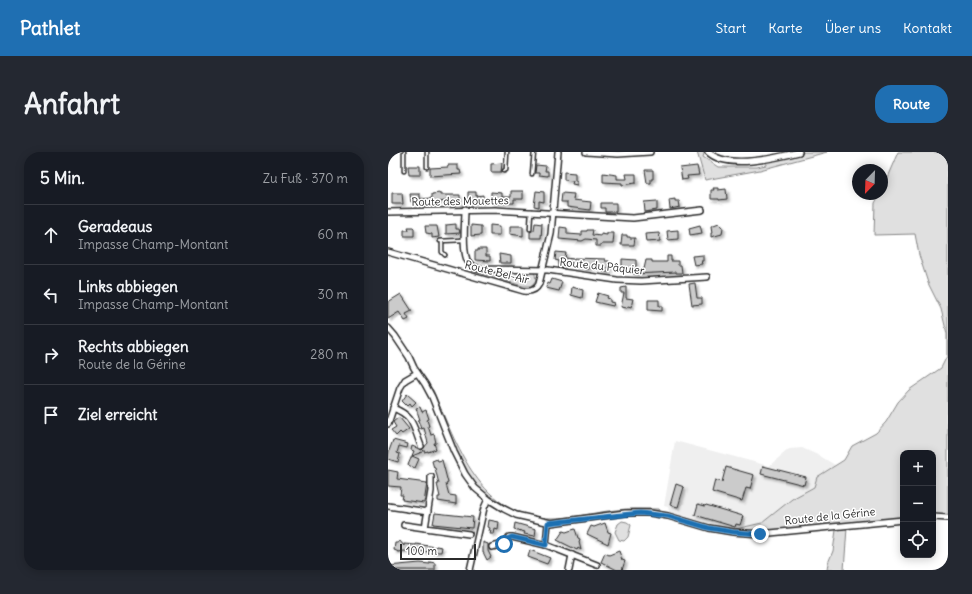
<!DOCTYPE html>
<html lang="de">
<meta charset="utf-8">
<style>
body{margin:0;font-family:Delius,sans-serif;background:#242831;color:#f1f3f6}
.controls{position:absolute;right:12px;bottom:12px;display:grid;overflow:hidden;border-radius:8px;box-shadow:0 2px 10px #0003}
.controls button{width:36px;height:36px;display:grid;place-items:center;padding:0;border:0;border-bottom:1px solid #363941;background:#171b24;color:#f1f3f6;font:20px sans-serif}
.compass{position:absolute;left:464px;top:12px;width:36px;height:36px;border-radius:50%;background:#171b24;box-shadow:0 2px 10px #0003;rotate:203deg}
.scale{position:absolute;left:12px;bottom:10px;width:76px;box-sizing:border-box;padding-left:4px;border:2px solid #2b2b2b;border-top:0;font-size:11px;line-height:14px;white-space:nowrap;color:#2b2b2b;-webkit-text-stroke:3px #fff;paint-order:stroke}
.stop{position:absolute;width:12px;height:12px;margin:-9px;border:3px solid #1f6fb2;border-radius:50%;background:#fff}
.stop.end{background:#1f6fb2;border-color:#fff;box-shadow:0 1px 4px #0008}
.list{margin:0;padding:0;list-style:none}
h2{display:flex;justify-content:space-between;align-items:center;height:52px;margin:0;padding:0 16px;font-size:17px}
h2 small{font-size:13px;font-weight:400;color:#9ea1a6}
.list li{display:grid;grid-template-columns:26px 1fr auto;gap:12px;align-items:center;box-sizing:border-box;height:60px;padding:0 16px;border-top:1px solid #363941}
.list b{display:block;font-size:15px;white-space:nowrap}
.list p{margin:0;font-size:13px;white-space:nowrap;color:#9ea1a6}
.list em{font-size:13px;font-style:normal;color:#9ea1a6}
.icon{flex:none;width:22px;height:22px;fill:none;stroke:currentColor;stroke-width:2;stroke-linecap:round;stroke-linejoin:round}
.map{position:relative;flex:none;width:560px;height:418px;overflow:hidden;border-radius:16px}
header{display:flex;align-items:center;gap:24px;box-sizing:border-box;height:56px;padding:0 20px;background:#1f6fb2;color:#fff}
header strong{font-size:19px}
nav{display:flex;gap:22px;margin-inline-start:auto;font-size:14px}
.intro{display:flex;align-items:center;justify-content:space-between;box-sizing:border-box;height:96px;padding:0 24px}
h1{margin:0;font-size:28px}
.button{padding:10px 18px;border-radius:16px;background:#1f6fb2;color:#fff;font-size:14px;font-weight:700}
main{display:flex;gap:24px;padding:0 24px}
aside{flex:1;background:#171b24;border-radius:16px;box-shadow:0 2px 10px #0003}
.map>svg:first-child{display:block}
.built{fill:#efefef}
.green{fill:#e0e0e0;stroke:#868686}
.building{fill:#cbcbcb;stroke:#2b2b2b;filter:url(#shadow)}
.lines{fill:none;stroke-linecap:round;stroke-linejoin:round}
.service-casing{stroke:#2b2b2b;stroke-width:5.5}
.minor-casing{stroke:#2b2b2b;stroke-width:8}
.service{stroke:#fff;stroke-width:2.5}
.minor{stroke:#fff;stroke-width:5}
.route{stroke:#1f6fb2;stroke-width:5}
.labels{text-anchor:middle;stroke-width:3;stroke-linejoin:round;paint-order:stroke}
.street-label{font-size:11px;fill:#2b2b2b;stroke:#fff}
</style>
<header>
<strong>Pathlet</strong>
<nav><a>Start</a><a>Karte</a><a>Über uns</a><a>Kontakt</a></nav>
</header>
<div class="intro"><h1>Anfahrt</h1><a class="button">Route</a></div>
<main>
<aside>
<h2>5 Min.<small>Zu Fuß · 370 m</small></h2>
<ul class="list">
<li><svg class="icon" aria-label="ahead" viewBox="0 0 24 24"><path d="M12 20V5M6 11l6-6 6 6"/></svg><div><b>Geradeaus</b><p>Impasse Champ-Montant</p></div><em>60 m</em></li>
<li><svg class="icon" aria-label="left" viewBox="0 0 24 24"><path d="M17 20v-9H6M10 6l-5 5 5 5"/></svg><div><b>Links abbiegen</b><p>Impasse Champ-Montant</p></div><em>30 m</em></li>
<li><svg class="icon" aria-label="right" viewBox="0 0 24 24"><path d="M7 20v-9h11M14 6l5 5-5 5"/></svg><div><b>Rechts abbiegen</b><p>Route de la Gérine</p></div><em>280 m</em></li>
<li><svg class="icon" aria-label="arrive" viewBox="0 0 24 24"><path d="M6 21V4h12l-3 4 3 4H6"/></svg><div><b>Ziel erreicht</b></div></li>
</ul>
</aside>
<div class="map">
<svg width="560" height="418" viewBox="0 0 560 418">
<defs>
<filter id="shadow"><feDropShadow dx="2.5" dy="2.5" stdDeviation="1" flood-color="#0004"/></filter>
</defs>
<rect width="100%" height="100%" fill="#fff"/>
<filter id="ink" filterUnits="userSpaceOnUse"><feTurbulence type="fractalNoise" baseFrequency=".025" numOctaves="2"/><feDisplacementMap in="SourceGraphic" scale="8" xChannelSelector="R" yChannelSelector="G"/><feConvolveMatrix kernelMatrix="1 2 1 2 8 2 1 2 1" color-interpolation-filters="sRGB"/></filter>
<g filter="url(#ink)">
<!-- built -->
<polygon class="built" points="287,289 381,314 401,297 414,296 432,304 447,313 429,325 426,335 404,347 374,371 343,378 281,360 280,355 276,354"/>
<!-- green -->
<g class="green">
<polygon points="309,0 316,0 316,2 315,5 330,15 369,15 378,13 378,10 415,0 439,0 372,18 317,28"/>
<polygon points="510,0 560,0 560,363 545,363 545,301 515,301 515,365 372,380 343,378 374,371 404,347 426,335 429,325 456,308 464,294 488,281 498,270 510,250 521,238 553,216 559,204 559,182 553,157 540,131 531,103 527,82 486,83 487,51 492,42 494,42 494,37"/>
<polygon points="84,116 93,119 145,120 147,122 148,129 144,134 135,134 83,119"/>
<path d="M43,236L45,238C69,293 92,367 165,366C185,366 208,360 228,358C242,356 256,357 271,357L269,360L259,359L162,369L131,362L112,353L92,337L75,315Z"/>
<polygon points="234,369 239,370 243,373 240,385 236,389 231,388 227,380 230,372"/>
<polygon points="459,376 456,418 439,418 440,411 445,399 448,378"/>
</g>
<!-- building -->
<g class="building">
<polygon points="114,11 113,20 103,20 103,12"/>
<polygon points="60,13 70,13 70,18 72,18 73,22 42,24 42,16 60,15"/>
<polygon points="148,13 158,14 157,19 160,19 160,24 151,23 151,21 147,21"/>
<polygon points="20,14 32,14 32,23 21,23"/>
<polygon points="309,14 311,23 299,24 300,27 294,28 292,16"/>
<polygon points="257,18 265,18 265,27 263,27 263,31 259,31"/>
<polygon points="176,20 187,21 187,29 189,29 189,33 184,32 185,29 176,28"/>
<polygon points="215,21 229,23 229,27 239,27 238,22 248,22 248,31 234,33 234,31 215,30"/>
<polygon points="325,36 330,36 330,38 338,37 339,47 331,48 331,47 323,47 323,38 326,38"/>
<polygon points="123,39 135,39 135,47 126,47 126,51 103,51 103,40 114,41 114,45 123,45"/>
<polygon points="148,39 156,40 156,50 151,49 151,55 146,54"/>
<polygon points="80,40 88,40 88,44 95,43 95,50 80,51"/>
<polygon points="4,41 14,41 15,52 4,52"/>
<polygon points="52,41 52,43 72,43 72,52 63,52 63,50 58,51 58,49 31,53 31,50 23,50 22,42 32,42 32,47 44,46 44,42"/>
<polygon points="174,41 186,42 185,48 203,50 202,58 179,55 179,50 173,50"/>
<polygon points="287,47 287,49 291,49 292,55 282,57 281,48"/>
<polygon points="269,49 269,58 257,60 256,50"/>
<polygon points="213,51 228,51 228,60 217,60 217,56 213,56"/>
<polygon points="147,71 154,72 153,86 142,86 142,80 146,78"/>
<polygon points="331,71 335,75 334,82 323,85 323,81 324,81 323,74"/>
<polygon points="68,72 68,77 71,77 72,81 58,82 58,73"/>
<polygon points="83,73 93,74 93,83 83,84"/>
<polygon points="102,73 112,74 112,83 102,83"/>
<polygon points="312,73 314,81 302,83 301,76"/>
<polygon points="37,74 49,74 51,85 44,86 44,82 38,81"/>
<polygon points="122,74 135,74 135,84 122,82"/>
<polygon points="20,75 25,75 26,76 26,84 16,84 16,78 21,78"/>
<polygon points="172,75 179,76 179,82 194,83 194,79 199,79 199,78 205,78 204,83 213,84 213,82 219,83 219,81 226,81 225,92 214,92 213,94 208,94 208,88 198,87 194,89 171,87"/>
<polygon points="290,78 290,87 280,88 279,79"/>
<polygon points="271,81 272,89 258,90 257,82"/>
<polygon points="234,83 239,83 239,85 242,85 242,86 247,86 246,93 233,93"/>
<polygon points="90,97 98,97 98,104 102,104 102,109 87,108 87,99 90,99"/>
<polygon points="168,100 178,101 177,106 186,107 186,106 217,107 217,109 221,109 220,116 222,116 221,120 215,120 216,116 201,115 201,117 196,117 196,115 185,114 186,111 176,110 175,116 171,116 171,109 167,108"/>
<polygon points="111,102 123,104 123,111 112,111"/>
<polygon points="315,103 315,109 313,109 314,112 306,113 304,104"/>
<polygon points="279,104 283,104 283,109 290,109 290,113 293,113 294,121 288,121 288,120 245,122 245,118 234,117 234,107 248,108 248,117 256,117 258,108 264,108 264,110 279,110"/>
<polygon points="164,127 174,130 171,139 158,136 159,131 162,132"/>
<polygon points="307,131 309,146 314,146 314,152 304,153 301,132"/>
<polygon points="184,135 195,138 194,146 183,143"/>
<polygon points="238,135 238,146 245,147 243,155 240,154 239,156 233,155 236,141 233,141 233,136"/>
<polygon points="210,141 220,144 219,146 222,147 222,150 226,151 225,154 207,150"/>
<polygon points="13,142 24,159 18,162 21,167 17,169 11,160 0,167 0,150"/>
<polygon points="260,148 271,148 271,154 274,154 274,159 260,158"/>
<polygon points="19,242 28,250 24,254 22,251 19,254 14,249"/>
<polygon points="32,255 34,260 38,258 41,267 39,268 41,274 40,274 43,283 46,282 48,291 46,291 48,297 40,300 40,299 36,300 36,298 34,300 24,304 31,307 27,316 20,313 26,299 23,298 24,294 34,298 40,291 36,276 33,277 30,268 32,268 28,256"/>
<polygon points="11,265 21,277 14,282 12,280 8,284 3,278 8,275 5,270"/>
<polygon points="5,288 20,292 19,296 11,294 9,301 12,302 10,310 0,307 1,299"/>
<polygon points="49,307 50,309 54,308 60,331 58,332 61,343 68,344 68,352 50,349 50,345 52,345 49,332 51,332 47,316 46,316 44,309"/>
<polygon points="375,314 418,325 416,333 373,322"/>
<polygon points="338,315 366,323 362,337 358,336 354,349 324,340 327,328 334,330"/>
<polygon points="0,318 10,320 9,327 39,331 36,351 14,348 15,343 12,343 13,335 0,334"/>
<polygon points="288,332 296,335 290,355 282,353"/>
<polygon points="310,352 317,354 318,353 355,364 352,373 348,372 347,375 307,363"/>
<polygon points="47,361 85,365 84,376 45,372"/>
<polygon points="101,368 111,370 110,378 107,377 106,382 102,382 103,379 101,379 102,376 100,375"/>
<polygon points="127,371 148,377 147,384 136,382 137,380 126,377"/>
<polygon points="217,371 220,380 223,381 220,392 199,382 203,374 206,375"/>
<polygon points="187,377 190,386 192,387 191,390 193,398 190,396 189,398 169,388 175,379 178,380"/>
<polygon points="12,389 16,394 16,392 28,393 28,392 48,395 48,394 54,395 53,400 16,399 11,400 6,398 7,391 9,391"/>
<polygon points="95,390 100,392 100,399 103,405 99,408 95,400"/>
<polygon points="142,398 162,406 159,412 140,405"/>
<polygon points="231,399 234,408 237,409 234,418 229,418 213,410 217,401 221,403"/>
<polygon points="42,410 47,411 47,418 0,418 0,414 32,411 42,412"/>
</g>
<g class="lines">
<!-- service casing -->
<g class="service-casing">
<g id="service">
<polyline points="16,0 16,19"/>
<polyline points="39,0 39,15"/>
<polyline points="116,19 118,18 119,0"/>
<polyline points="144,22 146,0"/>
<polyline points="142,77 143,59"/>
<polyline points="52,89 75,88"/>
<polyline points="54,89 54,100 57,103"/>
</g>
</g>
<!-- minor casing -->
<g class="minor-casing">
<g id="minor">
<polyline points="198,0 230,2 262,0"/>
<path d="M320,0C339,18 388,6 411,0"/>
<path d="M77,57C77,72 74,95 79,108C82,114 87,115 92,117L160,118L229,128L253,129L319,125"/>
<polyline points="0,60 107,58 245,66 314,58"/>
<path d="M0,100L136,139C143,140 148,138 151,132L163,82L170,0"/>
<polyline points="0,176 7,184 21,205 26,216 37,232 44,245 66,300 77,322 87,336 100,347 116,357 128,363 163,371 237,361 262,361 280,364 321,376 345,380 372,382 515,368"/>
<path d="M5,256C26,264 25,274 33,294"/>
<polyline points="0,272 12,236 17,228 29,221"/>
<polyline points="43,325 43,339 37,376 81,382"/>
<polyline points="0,354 40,360"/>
<polyline points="545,365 560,366"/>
<polyline points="16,373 37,376"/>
<polyline points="158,393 160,371"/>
<polyline points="104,395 116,392 121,385 124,385 158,393 209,413"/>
<polyline points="82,418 96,356 100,347"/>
<polyline points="181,418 184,403"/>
</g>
</g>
<!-- service -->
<use href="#service" class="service"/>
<!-- minor -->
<use href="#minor" class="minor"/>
</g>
</g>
<g class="lines" filter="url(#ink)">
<!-- route -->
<polyline class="route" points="116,392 121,386 124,385 158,393 160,371 252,361 280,364 321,376 345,380 372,382"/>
</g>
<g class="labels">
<!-- street labels -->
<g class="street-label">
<text transform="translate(72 49) rotate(-1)" y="4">Route des Mouettes</text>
<text transform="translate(214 114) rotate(6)" y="4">Route du Pâquier</text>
<text transform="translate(109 120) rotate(14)" y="4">Route Bel-Air</text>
<text transform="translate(442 364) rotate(-6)" y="4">Route de la Gérine</text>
</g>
</g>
</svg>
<div class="controls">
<button>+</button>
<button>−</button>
<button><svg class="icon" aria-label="locate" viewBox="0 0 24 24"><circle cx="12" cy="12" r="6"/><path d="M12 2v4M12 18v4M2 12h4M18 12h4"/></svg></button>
</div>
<svg class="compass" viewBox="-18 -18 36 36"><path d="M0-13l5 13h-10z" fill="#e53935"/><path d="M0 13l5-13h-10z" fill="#9ea1a6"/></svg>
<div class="scale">100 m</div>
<div class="stop" style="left:116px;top:392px"></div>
<div class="stop end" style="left:372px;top:382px"></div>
</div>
</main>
